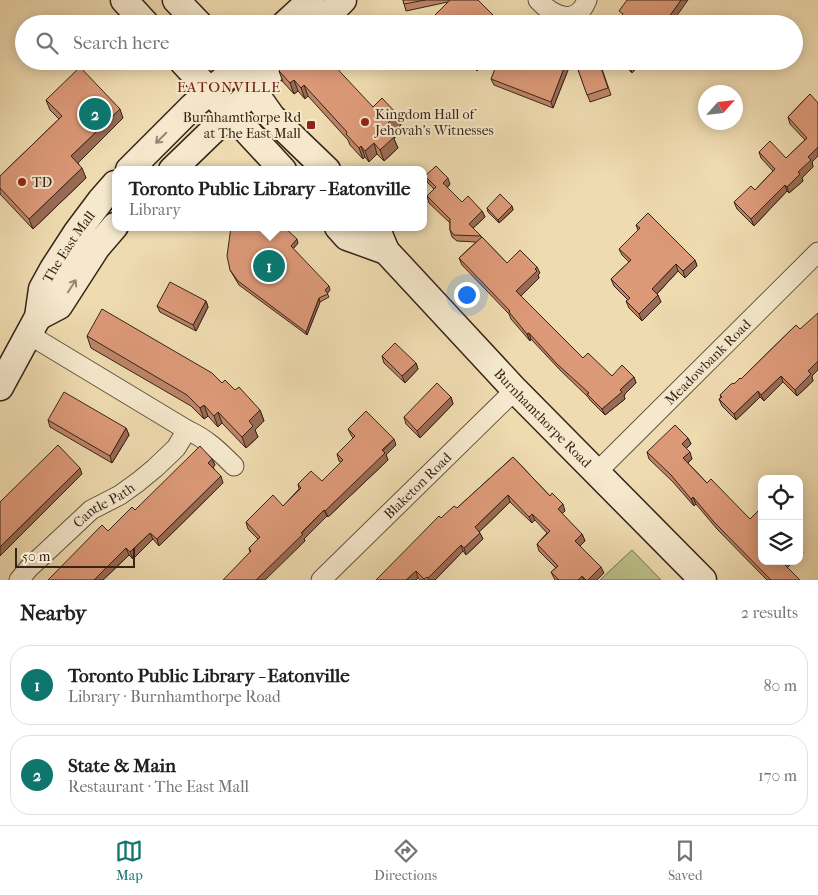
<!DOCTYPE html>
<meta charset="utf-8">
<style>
body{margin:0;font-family:"IM FELL French Canon",serif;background:#f6f6f6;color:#202124}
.controls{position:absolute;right:15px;bottom:15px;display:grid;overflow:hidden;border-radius:10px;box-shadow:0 2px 12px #0003}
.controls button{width:45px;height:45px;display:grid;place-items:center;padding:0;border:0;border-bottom:1px solid #e0e0e0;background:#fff;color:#202124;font:25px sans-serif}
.compass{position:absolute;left:698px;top:85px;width:45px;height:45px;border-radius:50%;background:#fff;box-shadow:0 2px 12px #0003;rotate:63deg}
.scale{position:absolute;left:15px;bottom:12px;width:120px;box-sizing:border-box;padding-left:5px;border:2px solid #362419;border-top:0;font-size:14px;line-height:18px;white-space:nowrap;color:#362419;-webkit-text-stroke:4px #f5e8cc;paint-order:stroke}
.you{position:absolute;left:466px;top:294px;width:18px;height:18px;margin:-12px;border:4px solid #fff;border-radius:50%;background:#1a73e8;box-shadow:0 0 0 8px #1a73e833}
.badge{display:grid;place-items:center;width:32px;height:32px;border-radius:50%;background:#0f766e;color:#fff;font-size:16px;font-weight:700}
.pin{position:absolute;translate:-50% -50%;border:2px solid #fff;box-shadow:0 1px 5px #0006}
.popup{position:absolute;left:112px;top:166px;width:315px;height:65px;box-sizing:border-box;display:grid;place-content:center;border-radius:10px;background:#fff;filter:drop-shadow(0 1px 4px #0005);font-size:16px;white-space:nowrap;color:#757577}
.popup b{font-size:19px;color:#202124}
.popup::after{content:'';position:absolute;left:50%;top:100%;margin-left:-10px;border:10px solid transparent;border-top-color:#fff}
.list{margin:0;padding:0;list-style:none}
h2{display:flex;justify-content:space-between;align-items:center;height:65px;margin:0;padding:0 20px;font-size:21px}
h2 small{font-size:16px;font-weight:400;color:#757577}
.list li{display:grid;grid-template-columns:32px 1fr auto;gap:15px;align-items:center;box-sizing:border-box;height:80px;margin:0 10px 10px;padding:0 10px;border:1px solid #e0e0e0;border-radius:20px}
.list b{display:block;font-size:19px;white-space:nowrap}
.list p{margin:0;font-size:16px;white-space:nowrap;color:#757577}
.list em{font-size:16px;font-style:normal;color:#757577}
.icon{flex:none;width:28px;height:28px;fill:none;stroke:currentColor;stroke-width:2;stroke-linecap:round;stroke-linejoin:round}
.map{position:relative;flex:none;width:818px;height:580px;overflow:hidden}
.search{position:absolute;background:#fff;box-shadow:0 2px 12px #0003;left:15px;right:15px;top:15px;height:55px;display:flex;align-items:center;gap:12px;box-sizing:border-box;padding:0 18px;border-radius:28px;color:#757577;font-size:19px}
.sheet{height:245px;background:#fff}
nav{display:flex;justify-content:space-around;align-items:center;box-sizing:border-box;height:70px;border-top:1px solid #e0e0e0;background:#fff;font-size:14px;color:#757577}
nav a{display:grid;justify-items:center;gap:2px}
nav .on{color:#0f766e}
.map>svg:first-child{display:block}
.green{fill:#bbc08a;stroke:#787252}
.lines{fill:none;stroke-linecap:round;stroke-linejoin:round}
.street-casing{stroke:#64523f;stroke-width:21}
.secondary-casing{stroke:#362419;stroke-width:29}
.street{stroke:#f5e8cc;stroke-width:19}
.secondary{stroke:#f5e8cc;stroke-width:26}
.wall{fill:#bd8467;stroke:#362419}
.shaded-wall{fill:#9a6b54;stroke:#362419}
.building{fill:#dc9978;stroke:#362419}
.oneway{stroke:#968672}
.poi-dot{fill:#8f2418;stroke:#f5e8cc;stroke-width:2}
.labels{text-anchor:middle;stroke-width:4;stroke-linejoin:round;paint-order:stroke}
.poi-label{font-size:14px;fill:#362419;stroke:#f5e8cc;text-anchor:start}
.street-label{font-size:14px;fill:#362419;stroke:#f5e8cc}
.neighbourhood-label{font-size:15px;letter-spacing:1px;fill:#7a1f14;stroke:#f5e8cc}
</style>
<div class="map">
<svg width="818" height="580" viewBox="0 0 818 580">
<rect width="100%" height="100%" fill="#efdbb0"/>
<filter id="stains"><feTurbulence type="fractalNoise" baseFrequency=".004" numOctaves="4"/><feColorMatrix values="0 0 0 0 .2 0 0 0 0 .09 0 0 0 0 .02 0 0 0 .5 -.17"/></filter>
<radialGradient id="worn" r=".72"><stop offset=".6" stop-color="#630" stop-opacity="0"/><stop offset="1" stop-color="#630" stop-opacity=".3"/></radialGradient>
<!-- green -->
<polygon class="green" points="632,550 661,580 600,580"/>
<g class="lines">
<!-- street casing -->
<g class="street-casing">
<g id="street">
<path d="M538,0C552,15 576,28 587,0"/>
<path d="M28,334L187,430C207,439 219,451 234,466"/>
<path id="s1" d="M597,472L818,252"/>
<path id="s2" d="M19,580L29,568L91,510L120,495L138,482L155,468L176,448L187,430"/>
<path id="s3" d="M321,580L515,390"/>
</g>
</g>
<!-- secondary casing -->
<g class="secondary-casing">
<g id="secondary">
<polyline points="124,0 146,24"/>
<polyline points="176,0 199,24"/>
<polyline points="285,24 311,0"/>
<polyline points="319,24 343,0"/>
<polyline points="182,61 283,170"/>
<polyline points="243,76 272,117 327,170"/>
<polyline points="129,170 193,106 245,61"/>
<polyline points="172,170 230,114 281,61"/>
<polyline points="338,227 347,237 386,251"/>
<path id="s4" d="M376,227L386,251L515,390L703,580"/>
<polyline points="38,317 59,306 97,247 115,226"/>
<path id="s5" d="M0,387L38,317L42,289L53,269L77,232L101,200L115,184"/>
</g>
</g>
<!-- street -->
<use href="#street" class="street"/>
<!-- secondary -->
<use href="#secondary" class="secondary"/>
</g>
<!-- wall -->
<g class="wall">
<polygon points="403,0 478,0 496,18 498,24 440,24 437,21 435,15 448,2 406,11"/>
<polygon points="468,61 486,61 477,71"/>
<polygon points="575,61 644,61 632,73 621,62 602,69 611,95 590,102"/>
<polygon points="315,70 373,107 397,114 401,125 393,132 395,138 394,139 398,148 384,161 377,154 369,162 365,157 363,159 350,145 348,140 308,96 305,99 298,91 294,94 283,82 279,71"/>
<polygon points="568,70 553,108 494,85 491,79"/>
<polygon points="810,94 812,162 813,167 802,178 803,181 789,193 787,191 754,226 737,209 734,202 755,190 773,171 761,158 759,152 786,158 805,140 790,124 788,117"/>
<polygon points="46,100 123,118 78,163 86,178 33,229 0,194 0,176 59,119 50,110"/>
<polygon points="425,176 450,184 447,188 462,202 482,211 485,217 473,228 507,263 540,273 538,275 539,278 521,296 583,358 612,376 634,377 636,383 625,394 624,396 625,399 605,415 590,400 588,397 560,370 531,339 530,341 511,319 509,314 462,265 459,258 476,242 457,241 452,237 450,230 450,223 429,203 427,196 434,189 428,183"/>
<polygon points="512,206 513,210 499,223 488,212 487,208"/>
<polygon points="636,225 695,260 697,266 685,278 678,271 657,294 661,302 642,321 629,308 626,301 628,300 614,286 611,279 629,262 622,255 619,249 638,230"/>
<polygon points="298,243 293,249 330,290 327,293 329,297 320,302 307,335 239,285 230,270"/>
<polygon points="206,301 208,307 196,331 160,312 157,306"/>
<polygon points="796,325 813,381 797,396 783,382 764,401 760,397 736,420 722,406 719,399 721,397 720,395 741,379"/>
<polygon points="87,336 222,383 235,390 260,410 264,421 255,430 258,437 246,448 222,423 218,427 208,416 204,419 191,406 91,348"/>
<polygon points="382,356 416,363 418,369 405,383 384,363"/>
<polygon points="451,397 453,404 420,438 406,424 404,417"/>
<polygon points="48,420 126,428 129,435 112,463 50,427"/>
<polygon points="348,429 396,445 386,455 388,460 328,517 327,516 304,539 305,541 250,552 249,548 258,539 248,529 246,522 283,506 299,489 298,484 322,481 341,462 339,461 337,454 353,438 351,435"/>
<polygon points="688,438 691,444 686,449 692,459 688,463 788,568 800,580 767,580 717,529 696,504 694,506 673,482 649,459 647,452"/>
<polygon points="513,457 550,496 565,511 562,514 582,534 585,541 580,546 604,573 597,580 555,580 551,572 556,568 539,551 537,544 547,533 535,520 532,523 510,502 479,532 483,539 466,555 463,551 435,580 420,580 418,578 376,580 441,518 457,508"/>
<polygon points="212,459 215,465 213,467 223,483 159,546 153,539 133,559 129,555 103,580 48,580 108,531 135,510"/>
</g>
<!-- shaded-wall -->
<g class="shaded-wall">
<polygon points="681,0 688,0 671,24 664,24"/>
<polygon points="477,61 486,61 477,71 474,64"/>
<polygon points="635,61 644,61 632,73 630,67"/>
<polygon points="566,63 568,70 553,108 551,102"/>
<polygon points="294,80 298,91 294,94 290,83"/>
<polygon points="304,85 308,96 305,99 301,88"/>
<polygon points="120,109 123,118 75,166 71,156"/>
<polygon points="397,114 401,125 393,132 395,138 394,139 398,148 384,161 380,150 388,130 388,123"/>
<polygon points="374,143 377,154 369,162 365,151"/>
<polygon points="361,146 365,157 363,159 359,148"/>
<polygon points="818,147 818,156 812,162 813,167 802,178 803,181 789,193 787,187 798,172 808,157"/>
<polygon points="82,168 86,178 33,229 29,219"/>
<polygon points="448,178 450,184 445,190 443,183"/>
<polygon points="785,185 787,191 754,226 751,219"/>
<polygon points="512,206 513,210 499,223 498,220"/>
<polygon points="482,211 485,217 471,230 469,224"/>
<polygon points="297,239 298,243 292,250 291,246"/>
<polygon points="695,260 697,266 685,278 683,271"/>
<polygon points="676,264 678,271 655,296 652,289"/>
<polygon points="537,267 540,273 538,275 539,278 519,298 516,291"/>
<polygon points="329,286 330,290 327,294 325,290"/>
<polygon points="658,295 661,302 642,321 639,314"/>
<polygon points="319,298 320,302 307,335 306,332"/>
<polygon points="206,301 208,307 196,331 193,325"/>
<polygon points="529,333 531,339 530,341 527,334"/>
<polygon points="818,361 818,370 812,376 813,381 797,396 795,390 808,371"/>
<polygon points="416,363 418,369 405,383 402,376"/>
<polygon points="781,376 783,382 764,401 761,395"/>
<polygon points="634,377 636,383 625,394 624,396 625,399 605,415 602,409 620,390 623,387"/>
<polygon points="758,391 760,397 736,420 734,414"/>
<polygon points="451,397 453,404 420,438 417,431"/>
<polygon points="204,405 208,416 204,419 200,408"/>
<polygon points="260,410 264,421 255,430 258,437 246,448 242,437 249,421"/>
<polygon points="218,412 222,423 218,427 214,416"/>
<polygon points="126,428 129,435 112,463 110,456"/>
<polygon points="688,438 691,444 684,451 682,444"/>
<polygon points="394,439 396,445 386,455 388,460 328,517 325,511"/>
<polygon points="690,452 692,459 685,465 683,458"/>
<polygon points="212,459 215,465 211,470 208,463"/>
<polygon points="80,468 82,474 0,556 0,547"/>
<polygon points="221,476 223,483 159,546 157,539"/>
<polygon points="508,495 510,502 477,534 475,527"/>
<polygon points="693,497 696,504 694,506 691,499"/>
<polygon points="563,504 565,511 560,516 558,509"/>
<polygon points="324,510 327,516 304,539 305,541 265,580 256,580"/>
<polygon points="532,514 535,520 532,523 529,517"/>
<polygon points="150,533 153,539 133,559 130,552"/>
<polygon points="480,533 483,539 466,555 464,548"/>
<polygon points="582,534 585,541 578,548 575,541"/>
<polygon points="461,545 463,551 435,580 429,580 428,578"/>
<polygon points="801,546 803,553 799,557 799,548"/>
<polygon points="126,548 129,555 103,580 94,580"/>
<polygon points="785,561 794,561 785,570 783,563"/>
<polygon points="601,567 604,573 597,580 588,580"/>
<polygon points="416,571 418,578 416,580 406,580"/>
<polygon points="582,576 584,580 578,580"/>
</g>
<!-- building -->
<g class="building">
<polygon points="403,0 425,0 404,4"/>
<polygon points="450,0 478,0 496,18 494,20 497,24 444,24 435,15"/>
<polygon points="627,0 681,0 664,24 614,24 623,14 619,11"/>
<polygon points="289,61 306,61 315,70 324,61 330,61 373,107 382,98 397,114 388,123 391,127 388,130 394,137 380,150 374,143 365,151 361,146 359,148 346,134 347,132 304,85 301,88 294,80 290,83 279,71"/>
<polygon points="498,61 560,61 566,63 551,102 491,79"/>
<polygon points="575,61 602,61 599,62 608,88 587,95"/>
<polygon points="624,61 635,61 630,67"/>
<polygon points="80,67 120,109 71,156 82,168 29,219 0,188 0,176 62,116 46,100"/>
<polygon points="810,94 818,103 818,147 808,157 811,160 798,172 800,174 787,187 785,185 751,219 734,202 751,186 755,190 775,169 759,152 770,141 786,158 807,138 788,117"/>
<polygon points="436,166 448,178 443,183 462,202 468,196 482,211 469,224 481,236 454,235 450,230 450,219 427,196 436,187 425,176"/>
<polygon points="500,194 512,206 498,220 487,208"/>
<polygon points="648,213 695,260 683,271 676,264 652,289 658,295 639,314 626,301 630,298 611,279 631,260 619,249 640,228 636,225"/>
<polygon points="231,227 284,227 297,239 291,246 329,286 325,290 328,294 319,298 306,332 238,281 230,270 227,256"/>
<polygon points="482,237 507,263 520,250 537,267 535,269 537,271 516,291 583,358 588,353 612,376 622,365 634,377 623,387 620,390 622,392 602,409 587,394 589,393 557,364 529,333 527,334 509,312 510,311 459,258"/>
<polygon points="170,282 206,301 193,325 157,306"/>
<polygon points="102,309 212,373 222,383 225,380 235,390 239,387 260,410 249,421 253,426 242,437 218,412 214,416 204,405 200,408 187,395 87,336"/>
<polygon points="818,313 818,361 808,371 811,374 795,390 781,376 761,395 758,391 734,414 719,399 722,397 720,395 730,385 733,383 734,384 740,378 741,379 796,325 800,329"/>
<polygon points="395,343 416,363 402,376 382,356"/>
<polygon points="437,383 451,397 417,431 404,417"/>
<polygon points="64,392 126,428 110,456 48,420"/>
<polygon points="366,411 394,439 382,450 385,453 325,511 324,510 301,533 303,534 256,580 223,580 251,551 249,548 260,537 246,522 273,495 283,506 301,488 298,484 311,471 322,481 343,460 337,454 355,436 348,429"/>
<polygon points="675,425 688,438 682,444 690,452 683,458 707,483 711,479 750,519 762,507 762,561 785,561 783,563 800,580 771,580 714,522 693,497 691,499 671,475 647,452"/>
<polygon points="58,445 80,468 0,547 0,502"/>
<polygon points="200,446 212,459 208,463 221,476 157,539 150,533 130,552 126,548 94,580 48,580 102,525 108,531 132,507 135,510"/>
<polygon points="513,457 550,496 552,493 563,504 558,509 582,534 575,541 601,567 588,580 586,580 582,576 578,580 559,580 551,572 558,566 537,544 550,531 532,514 529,517 508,495 475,527 480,533 464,548 461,545 428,578 427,577 424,579 416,571 406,580 376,580 439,516 441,518 454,506 457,508"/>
</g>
<!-- one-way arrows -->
<defs><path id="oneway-shaft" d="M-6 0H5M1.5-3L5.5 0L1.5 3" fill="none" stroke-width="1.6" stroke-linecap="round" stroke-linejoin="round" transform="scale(1.25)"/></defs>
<g class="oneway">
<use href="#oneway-shaft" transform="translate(161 138) rotate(135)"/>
<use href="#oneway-shaft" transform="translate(72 286) rotate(-57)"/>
</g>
<!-- markers -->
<g class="poi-dot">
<circle cx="365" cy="122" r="5"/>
<rect x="306" y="120" width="10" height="10" rx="2.5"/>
<circle cx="22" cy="182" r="5"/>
</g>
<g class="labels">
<!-- poi labels -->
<g class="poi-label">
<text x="375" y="119">Kingdom Hall of<tspan x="375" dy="16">Jehovah's Witnesses</tspan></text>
<text x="301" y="122" text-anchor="end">Burnhamthorpe Rd<tspan x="301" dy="16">at The East Mall</tspan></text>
<text x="32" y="187">TD</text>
</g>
<!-- street labels -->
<g class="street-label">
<text dy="5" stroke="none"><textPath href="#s5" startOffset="158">The East Mall</textPath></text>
<text dy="5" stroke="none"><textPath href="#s1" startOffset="156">Meadowbank Road</textPath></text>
<text dy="5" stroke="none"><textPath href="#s4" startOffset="255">Burnhamthorpe Road</textPath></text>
<text dy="5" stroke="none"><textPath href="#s3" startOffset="135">Blaketon Road</textPath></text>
<text dy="5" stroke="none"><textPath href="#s2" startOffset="114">Cantle Path</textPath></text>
</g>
<!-- neighbourhood labels -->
<g class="neighbourhood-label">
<text x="229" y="92">EATONVILLE</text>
</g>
</g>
<rect width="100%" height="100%" filter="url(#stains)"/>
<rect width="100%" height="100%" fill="url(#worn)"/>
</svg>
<div class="controls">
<button><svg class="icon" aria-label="locate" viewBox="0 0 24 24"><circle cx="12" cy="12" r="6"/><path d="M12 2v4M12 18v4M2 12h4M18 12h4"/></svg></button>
<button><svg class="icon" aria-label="layers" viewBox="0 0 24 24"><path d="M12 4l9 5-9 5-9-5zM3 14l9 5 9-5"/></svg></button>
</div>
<svg class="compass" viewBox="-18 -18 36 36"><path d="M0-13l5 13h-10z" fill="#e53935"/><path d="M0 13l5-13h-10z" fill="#757577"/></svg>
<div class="scale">50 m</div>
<div class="you"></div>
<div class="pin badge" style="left:269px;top:266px">1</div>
<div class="popup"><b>Toronto Public Library - Eatonville</b>Library</div>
<div class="pin badge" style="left:95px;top:114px">2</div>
<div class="search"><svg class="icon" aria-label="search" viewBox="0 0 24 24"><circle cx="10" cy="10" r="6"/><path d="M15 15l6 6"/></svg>Search here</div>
</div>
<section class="sheet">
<h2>Nearby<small>2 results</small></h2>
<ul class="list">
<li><span class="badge">1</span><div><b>Toronto Public Library - Eatonville</b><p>Library · Burnhamthorpe Road</p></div><em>80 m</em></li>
<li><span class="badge">2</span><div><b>State &amp; Main</b><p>Restaurant · The East Mall</p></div><em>170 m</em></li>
</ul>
</section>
<nav>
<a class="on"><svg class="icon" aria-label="map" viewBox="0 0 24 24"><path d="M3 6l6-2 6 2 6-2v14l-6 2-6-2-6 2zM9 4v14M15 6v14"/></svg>Map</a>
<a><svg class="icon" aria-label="directions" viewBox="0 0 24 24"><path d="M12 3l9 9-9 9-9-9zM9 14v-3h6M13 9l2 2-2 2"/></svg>Directions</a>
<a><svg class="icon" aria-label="saved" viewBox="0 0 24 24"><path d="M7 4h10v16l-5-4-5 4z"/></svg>Saved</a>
</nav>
